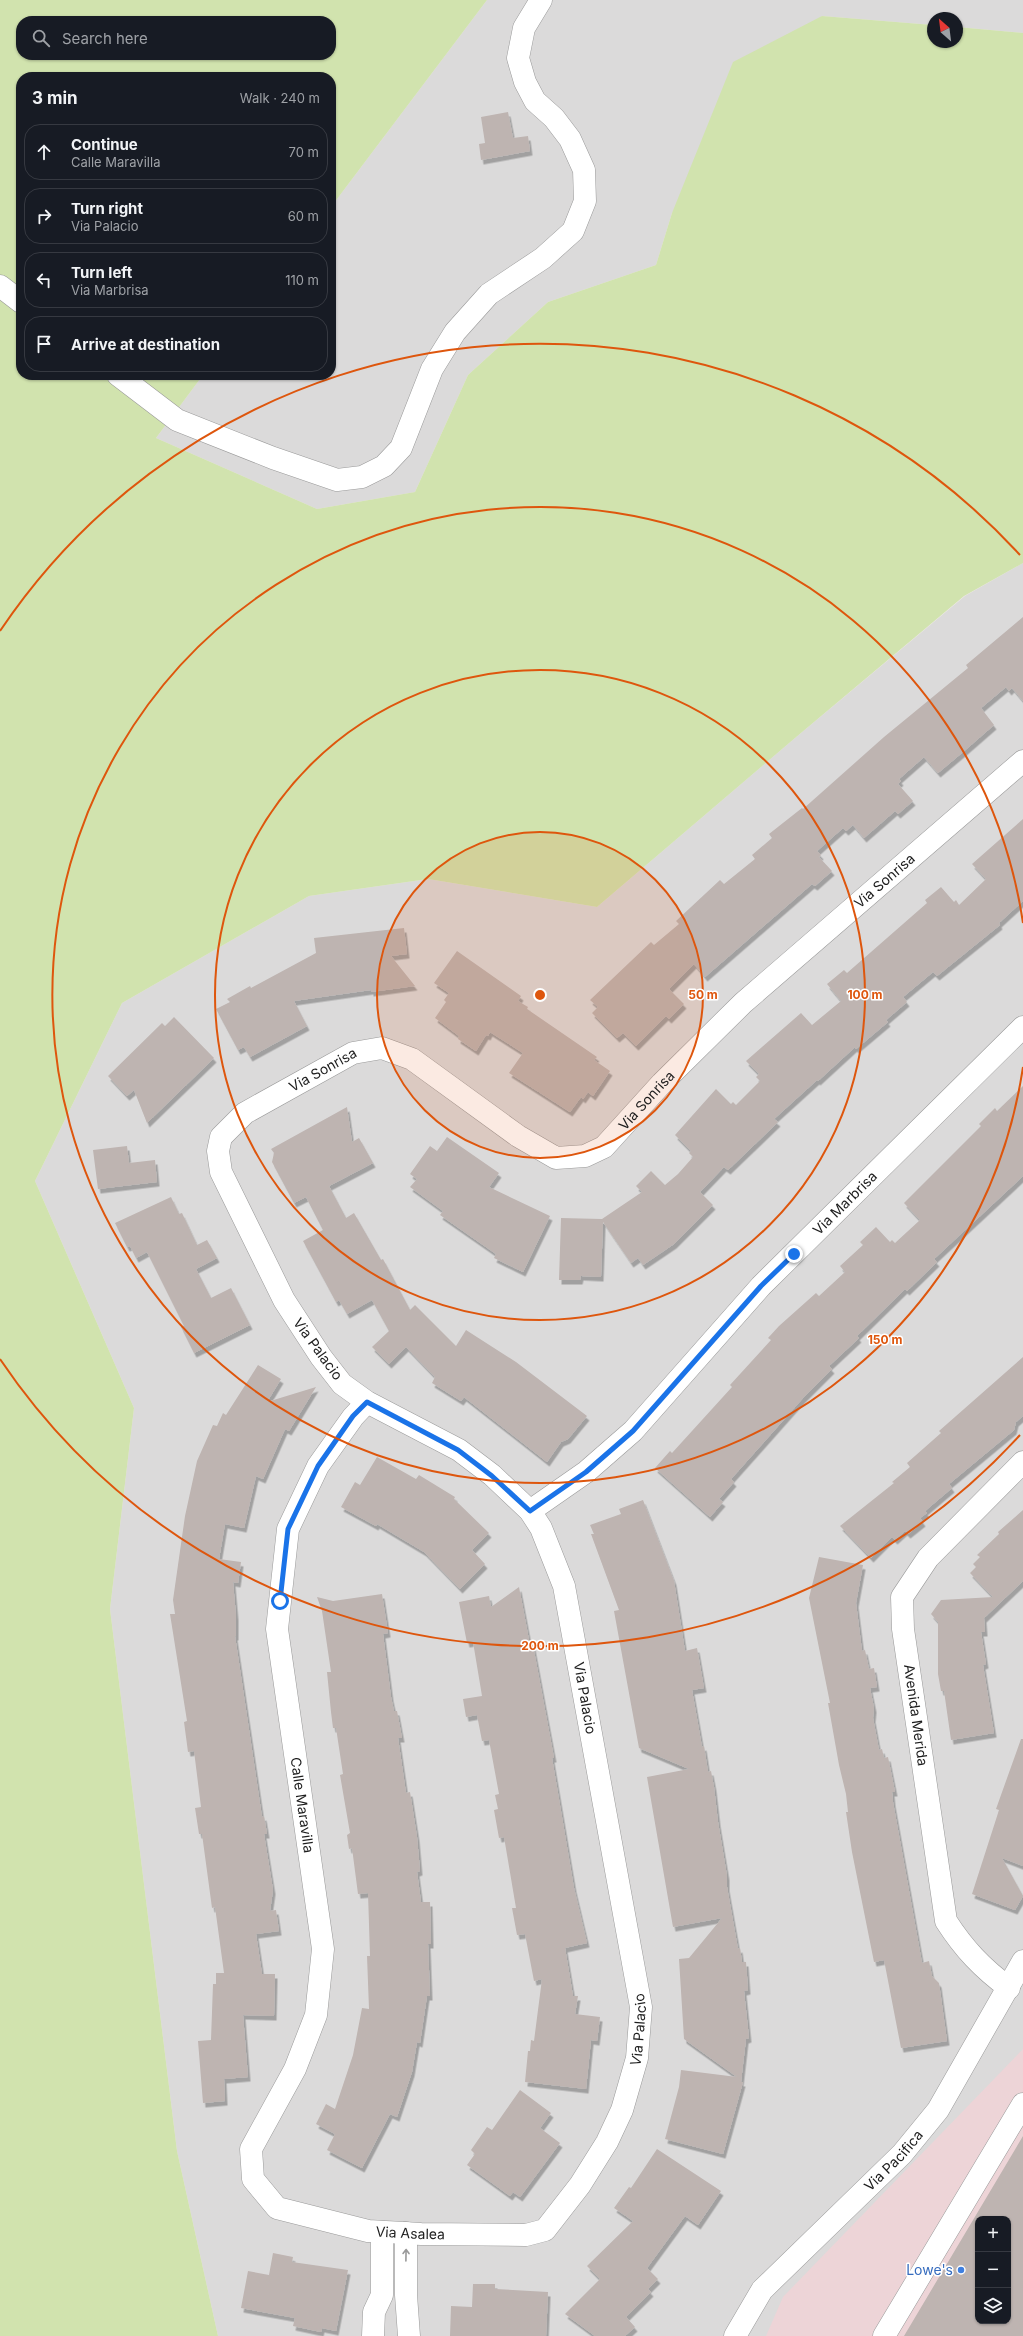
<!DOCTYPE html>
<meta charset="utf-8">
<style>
body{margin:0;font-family:Inter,sans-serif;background:#242831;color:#f1f3f6}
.controls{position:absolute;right:12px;bottom:12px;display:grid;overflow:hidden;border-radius:8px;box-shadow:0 1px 3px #0004}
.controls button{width:36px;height:36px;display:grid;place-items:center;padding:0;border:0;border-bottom:1px solid #363941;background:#171b24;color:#f1f3f6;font:20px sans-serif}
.compass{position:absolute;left:927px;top:12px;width:36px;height:36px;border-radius:50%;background:#171b24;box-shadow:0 1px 3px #0004;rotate:332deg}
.stop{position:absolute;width:12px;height:12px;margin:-9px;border:3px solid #1a73e8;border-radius:50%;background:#fff}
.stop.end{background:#1a73e8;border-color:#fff;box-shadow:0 1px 4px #0008}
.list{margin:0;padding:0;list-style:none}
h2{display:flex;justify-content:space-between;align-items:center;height:52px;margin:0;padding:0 16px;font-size:17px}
h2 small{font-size:13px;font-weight:400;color:#9ea1a6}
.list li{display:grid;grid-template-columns:26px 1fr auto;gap:12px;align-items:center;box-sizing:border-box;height:56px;margin:0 8px 8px;padding:0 8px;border:1px solid #363941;border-radius:16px}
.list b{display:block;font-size:15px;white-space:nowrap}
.list p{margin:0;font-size:13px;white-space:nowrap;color:#9ea1a6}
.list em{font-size:13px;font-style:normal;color:#9ea1a6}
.icon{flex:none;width:22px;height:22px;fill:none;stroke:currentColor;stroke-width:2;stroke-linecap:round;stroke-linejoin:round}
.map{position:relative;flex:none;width:1023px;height:2336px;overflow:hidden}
.search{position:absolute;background:#171b24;box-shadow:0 1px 3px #0004;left:16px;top:16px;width:320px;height:44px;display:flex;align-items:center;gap:10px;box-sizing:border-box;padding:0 14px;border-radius:16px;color:#9ea1a6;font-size:15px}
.panel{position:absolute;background:#171b24;box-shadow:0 1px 3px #0004;left:16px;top:72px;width:320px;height:308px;border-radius:16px}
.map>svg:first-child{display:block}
.residential{fill:#dbdada;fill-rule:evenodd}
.commercial{fill:#edd4d7;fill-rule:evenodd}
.grass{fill:#d1e3ae;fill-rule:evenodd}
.building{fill:#beb4b1;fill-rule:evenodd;filter:url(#shadow)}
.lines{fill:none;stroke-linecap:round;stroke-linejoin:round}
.minor-casing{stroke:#9a9a9a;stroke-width:23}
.minor{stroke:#fff;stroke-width:22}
.oneway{stroke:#999}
.route{stroke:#1a73e8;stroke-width:5}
.ring{fill:none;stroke:#de560d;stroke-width:2}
.shop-dot{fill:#3f7fe0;stroke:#fff;stroke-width:1.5}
.labels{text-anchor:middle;stroke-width:3;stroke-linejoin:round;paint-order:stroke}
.street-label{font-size:14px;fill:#1d1d1d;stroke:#fff}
.shop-label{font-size:14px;fill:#366cbe;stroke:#fff;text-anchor:end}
.centre{fill:#de560d;stroke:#fff;stroke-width:2}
.ring-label{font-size:12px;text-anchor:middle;font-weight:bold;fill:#de560d;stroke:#fff;stroke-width:3;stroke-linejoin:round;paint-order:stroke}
</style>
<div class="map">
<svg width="1023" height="2336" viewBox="0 0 1023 2336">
<defs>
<filter id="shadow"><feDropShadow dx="2.5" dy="4.5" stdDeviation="0" flood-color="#0004"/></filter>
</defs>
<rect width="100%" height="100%" fill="#ede9e4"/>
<!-- residential -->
<g class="residential">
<polygon points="487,0 1023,0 1023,33 957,27 957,18 933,18 933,25 822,16 672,213 656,265 548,302 468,375 415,492 317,509 156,438 203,375 331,375 331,207"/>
<path d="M1023,563V2336H218L177,2151L110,1609L134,1408L35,1181L122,1003L309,896L428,879L597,907L795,738L965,596ZM978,2219H1008V2321H978Z"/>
</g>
<!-- commercial -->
<path class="commercial" d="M1023,2049V2336H766L783,2297ZM978,2219H1008V2321H978Z"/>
<!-- grass -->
<path class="grass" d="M0,0H487L331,207V77H21V375H203L156,438L317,509L415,492L468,375L548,302L656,265L672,213L733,62L822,16L933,25V42H957V27L1023,33V563L964,596L795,738L597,907L428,879L309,896L122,1003L35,1181L134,1408L110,1609L177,2151L218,2336H0ZM21,21H331V55H21Z"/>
<!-- building -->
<g class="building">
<polygon points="508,112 513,138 528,136 530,151 481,160 479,144 485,143 481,117"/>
<polygon points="1023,617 1023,701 1012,688 1009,691 1006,687 981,708 994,725 963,752 938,773 924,757 899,779 901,781 898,784 913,801 898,814 895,811 864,838 853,825 846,831 843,828 817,851 821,855 819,857 832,871 815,886 812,884 705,977 694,964 669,989 684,1004 669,1019 666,1016 636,1046 623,1033 617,1038 592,1013 598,1007 590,1000 651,942 654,945 679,924 676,921 720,880 724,884 755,859 752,855 772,838 769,834 802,808 803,809 884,737 968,668 966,665"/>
<polygon points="1023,819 1023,901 999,923 1000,925 937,976 933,972 903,997 907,1002 886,1020 888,1022 856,1049 855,1047 818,1081 817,1080 774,1119 778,1122 728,1170 724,1167 700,1192 713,1205 674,1244 643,1265 638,1258 631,1263 603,1222 601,1277 581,1276 580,1280 559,1280 561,1218 602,1219 642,1192 636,1186 651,1171 665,1185 678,1174 693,1157 689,1153 691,1151 675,1135 716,1089 731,1104 733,1102 736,1105 760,1081 756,1077 759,1074 746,1061 801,1013 812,1025 841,1001 827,984 844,970 847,973 927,903 925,900 941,887 954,902 956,900 959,905 986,879 972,864"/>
<polygon points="404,928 407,954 391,956 415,986 371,992 371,990 294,1001 307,1026 250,1057 244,1047 238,1050 216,1009 230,1002 227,999 250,986 251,988 316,953 314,938"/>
<polygon points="457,951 521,996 518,1001 528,1007 527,1009 597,1057 594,1060 610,1071 593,1096 588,1092 583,1099 581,1097 570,1112 509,1073 523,1053 490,1032 488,1036 486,1035 476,1051 458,1039 459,1036 435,1018 446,1002 444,1000 449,993 434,983"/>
<polygon points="174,1017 214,1058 147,1123 134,1090 127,1096 108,1076 162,1023 165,1026"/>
<polygon points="1023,1086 1023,1176 934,1259 937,1262 907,1291 905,1289 857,1336 859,1338 829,1366 832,1369 803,1398 731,1479 734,1482 719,1499 723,1502 710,1517 655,1468 670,1451 672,1453 732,1387 730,1385 771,1340 768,1338 779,1326 816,1293 819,1296 845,1272 840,1266 863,1245 860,1242 876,1227 890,1242 892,1240 895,1243 920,1220 904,1203 981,1126 979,1124 995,1108 997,1111"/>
<polygon points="347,1107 352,1142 359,1138 373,1163 329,1186 346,1218 354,1213 381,1260 383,1259 410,1310 415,1305 456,1346 466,1330 516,1362 587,1416 568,1439 561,1442 547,1462 464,1397 461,1401 432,1383 435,1377 406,1347 389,1364 372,1347 389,1331 372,1300 347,1314 339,1300 336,1302 303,1241 323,1230 306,1197 294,1203 272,1162 274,1153 271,1149"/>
<polygon points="447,1137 499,1173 489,1187 550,1216 523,1272 494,1258 496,1254 440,1215 443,1211 410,1187 417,1179 410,1174 430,1146 437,1151"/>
<polygon points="127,1146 129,1163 155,1160 157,1182 98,1189 93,1150"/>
<polygon points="171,1197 179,1214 182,1213 197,1245 207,1240 217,1258 196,1269 211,1298 231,1288 250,1325 194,1353 181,1327 184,1326 147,1252 136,1258 130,1246 127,1247 115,1223"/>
<polygon points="1023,1357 1023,1416 1016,1422 1014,1430 949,1484 952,1488 925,1511 927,1513 920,1518 923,1522 908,1534 905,1531 895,1540 892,1537 871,1558 840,1526 894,1483 892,1482 910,1467 907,1463 941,1433 939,1431"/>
<polygon points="258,1365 281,1379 267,1402 316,1387 289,1431 285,1429 263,1479 256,1476 244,1528 225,1524 219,1559 241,1562 238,1583 233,1582 236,1616 236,1636 235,1636 262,1817 264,1816 267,1834 264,1834 273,1890 270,1911 276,1910 279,1931 256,1934 262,1974 275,1974 274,2016 243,2015 248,2077 224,2079 225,2101 203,2103 198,2041 211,2040 213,1984 216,1984 216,1973 224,1973 215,1907 212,1908 202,1834 199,1834 195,1808 201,1807 194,1751 188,1752 184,1722 187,1721 170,1614 175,1614 173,1600 185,1516 197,1461 213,1425 217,1426 223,1413 226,1415"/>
<polygon points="377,1457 416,1479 419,1475 455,1497 454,1499 489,1533 472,1550 485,1564 460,1589 424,1552 377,1524 376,1526 341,1507 355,1482 360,1485"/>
<polygon points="643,1500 674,1581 685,1651 697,1648 704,1688 692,1690 702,1747 704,1746 708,1772 711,1771 714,1787 718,1822 727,1876 727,1887 738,1949 740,1948 742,1962 746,1962 748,1990 744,1991 749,2038 746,2039 741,2082 743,2082 723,2154 665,2139 679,2087 681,2070 737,2077 684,2039 679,1959 689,1958 722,1918 673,1927 647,1777 689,1769 639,1748 614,1611 619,1610 591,1534 594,1534 590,1525 621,1514 619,1509"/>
<polygon points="1023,1510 1023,1581 984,1618 985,1632 981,1632 986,1664 983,1665 994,1733 951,1740 944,1691 941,1691 938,1674 938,1622 931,1614 941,1600 993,1597 970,1573 976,1567 973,1564 980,1557 977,1555 999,1534 998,1532"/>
<polygon points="819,1557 863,1565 856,1603 862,1651 865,1650 869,1669 874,1668 877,1687 870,1688 874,1708 873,1718 879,1750 882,1749 884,1758 888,1757 895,1792 892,1792 893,1802 922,1963 929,1961 932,1976 939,1983 947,2041 901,2048 884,1960 874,1962 852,1852 846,1812 848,1812 846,1794 839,1765 828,1703 830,1703 809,1598"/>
<polygon points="519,1587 529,1640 532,1640 554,1758 552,1758 574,1888 587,1943 565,1948 573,1996 578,1996 575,2014 600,2017 597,2041 591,2040 586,2089 525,2082 528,2051 530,2051 531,2040 534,2041 542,1979 534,1981 525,1934 517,1935 512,1908 516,1908 504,1837 499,1838 494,1810 498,1809 495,1795 499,1794 489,1740 482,1741 477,1715 466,1717 463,1699 482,1696 473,1642 467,1643 459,1602 489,1596 491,1607"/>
<polygon points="382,1594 388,1633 383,1634 391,1697 394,1711 397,1711 402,1738 398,1738 406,1793 410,1792 417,1837 420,1871 417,1872 421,1902 430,1902 431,1944 428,1944 430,1996 427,1996 420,2043 417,2042 412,2072 397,2117 390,2114 362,2168 327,2150 335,2134 316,2124 326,2104 335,2109 353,2055 362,2008 369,2009 367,1956 370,1956 368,1893 358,1894 352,1848 349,1849 347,1835 350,1833 340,1775 343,1774 336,1728 333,1728 331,1712 327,1672 331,1672 322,1611 317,1597 333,1601"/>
<polygon points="1021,1739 1023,1739 1023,1866 1002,1858 1023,1896 1015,1910 972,1894 999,1810 996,1809"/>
<polygon points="520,2090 551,2113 540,2128 560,2143 520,2197 513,2192 510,2196 467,2165 475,2154 471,2150 487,2127 492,2130"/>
<path d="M1023,2136V2336H904ZM978,2219H1008V2321H978Z"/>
<polygon points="657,2149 721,2191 698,2225 685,2216 647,2268 658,2279 648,2289 651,2292 626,2317 635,2327 625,2336 595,2336 565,2314 600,2279 587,2266 633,2221 614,2208 629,2187 631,2188"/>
<polygon points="273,2253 293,2257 292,2262 348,2270 336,2331 322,2328 321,2332 293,2326 295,2318 241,2308 248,2271 269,2275"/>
<polygon points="473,2284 495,2284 495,2289 548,2292 546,2336 450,2336 451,2306 472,2307"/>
</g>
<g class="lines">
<!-- minor casing -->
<g class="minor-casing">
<g id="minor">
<polyline points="0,286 21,302"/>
<polyline points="118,375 177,420 273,458 337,480 362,477 384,466 401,448 432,369 455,332 489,294 543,258 573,231 585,201 584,170 570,139 554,118 535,101 525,82 518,58 524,28 541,0"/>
<path id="s1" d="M367,1402L353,1417L318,1466L288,1529L277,1629L323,1949L316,2015L295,2069L251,2149L253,2179L277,2208L368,2231L421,2234L526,2235L545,2230L580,2185L607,2142L622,2110L637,2058L641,2007L564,1586L541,1528L530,1511L492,1475L459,1450L367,1402L342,1384L321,1357L284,1300L221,1172L218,1151L221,1137L245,1113L353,1053L382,1048L412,1059L518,1136L556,1158L585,1156L604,1147L662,1083L743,1003L1023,761"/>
<path id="s2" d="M530,1511L586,1472L633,1431L761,1286L1023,1027"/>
<path d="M1009,1988C982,1968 964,1949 946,1921L903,1629L902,1597L928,1558L1023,1462"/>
<polyline points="406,2233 406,2295 409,2336"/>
<polyline points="373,2336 374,2312 382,2295 382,2232"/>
<path id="s3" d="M735,2336L762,2290L902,2154L938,2110L1023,1961"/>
<polyline points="884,2336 1023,2104"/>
</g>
</g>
<!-- minor -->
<use href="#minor" class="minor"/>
</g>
<!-- one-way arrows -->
<defs><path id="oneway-shaft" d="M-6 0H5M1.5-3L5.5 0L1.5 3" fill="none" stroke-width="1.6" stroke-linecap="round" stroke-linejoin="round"/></defs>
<use class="oneway" href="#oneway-shaft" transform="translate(406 2255) rotate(-89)"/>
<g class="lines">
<!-- route -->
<polyline class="route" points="280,1601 288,1529 318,1466 353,1416 367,1402 458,1450 492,1476 530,1511 586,1472 633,1431 761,1286 794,1254"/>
</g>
<!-- distance rings -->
<circle cx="540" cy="995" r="163" fill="#de560d" fill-opacity=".12"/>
<g class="ring">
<circle cx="540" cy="995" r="163"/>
<circle cx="540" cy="995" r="325"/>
<path d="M1023 1067A488 488 0 1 1 1023 923"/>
<path d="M1020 1435A651 651 0 0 1 0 1359M0 631A651 651 0 0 1 1020 555"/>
</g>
<!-- markers -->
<circle class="shop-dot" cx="961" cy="2270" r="4"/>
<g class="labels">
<!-- street labels -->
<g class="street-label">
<text dy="5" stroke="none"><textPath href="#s1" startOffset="3228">Via Sonrisa</textPath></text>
<text dy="5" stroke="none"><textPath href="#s1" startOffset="2520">Via Sonrisa</textPath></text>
<text dy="5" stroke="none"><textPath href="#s1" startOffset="2904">Via Sonrisa</textPath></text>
<text dy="5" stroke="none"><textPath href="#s2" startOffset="442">Via Marbrisa</textPath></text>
<text transform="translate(318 1349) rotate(54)" y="5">Via Palacio</text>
<text transform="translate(585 1698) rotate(80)" y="5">Via Palacio</text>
<text transform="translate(916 1715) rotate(82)" y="5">Avenida Merida</text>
<text dy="5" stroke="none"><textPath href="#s1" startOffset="429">Calle Maravilla</textPath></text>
<text dy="5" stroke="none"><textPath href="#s1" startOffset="1355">Via Palacio</textPath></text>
<text dy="5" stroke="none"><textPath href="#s3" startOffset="238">Via Pacifica</textPath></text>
<text dy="5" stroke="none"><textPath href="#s1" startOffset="994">Via Asalea</textPath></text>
</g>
<!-- shop labels -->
<g class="shop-label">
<text x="953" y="2275">Lowe's</text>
</g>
</g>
<circle cx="540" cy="995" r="6" class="centre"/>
<g class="ring-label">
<text x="703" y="999">50 m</text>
<text x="865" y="999">100 m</text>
<text x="885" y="1344">150 m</text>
<text x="540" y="1650">200 m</text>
</g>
</svg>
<div class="controls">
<button>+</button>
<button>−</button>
<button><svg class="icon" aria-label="layers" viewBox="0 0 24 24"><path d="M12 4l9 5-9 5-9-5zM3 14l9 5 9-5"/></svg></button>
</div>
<svg class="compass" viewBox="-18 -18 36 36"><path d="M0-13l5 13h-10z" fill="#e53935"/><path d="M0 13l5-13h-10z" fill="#9ea1a6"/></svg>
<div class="stop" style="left:280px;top:1601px"></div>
<div class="stop end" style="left:794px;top:1254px"></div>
<div class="search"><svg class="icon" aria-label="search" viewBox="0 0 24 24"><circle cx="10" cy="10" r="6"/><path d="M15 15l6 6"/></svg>Search here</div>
<section class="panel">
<h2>3 min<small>Walk · 240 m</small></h2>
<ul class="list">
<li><svg class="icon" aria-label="ahead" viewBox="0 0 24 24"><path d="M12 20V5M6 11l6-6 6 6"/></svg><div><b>Continue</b><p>Calle Maravilla</p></div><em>70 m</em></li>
<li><svg class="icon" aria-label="right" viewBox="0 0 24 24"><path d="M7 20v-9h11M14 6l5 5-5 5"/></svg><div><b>Turn right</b><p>Via Palacio</p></div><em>60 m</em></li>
<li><svg class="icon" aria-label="left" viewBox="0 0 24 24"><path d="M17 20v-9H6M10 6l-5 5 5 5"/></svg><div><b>Turn left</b><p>Via Marbrisa</p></div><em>110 m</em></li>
<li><svg class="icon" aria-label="arrive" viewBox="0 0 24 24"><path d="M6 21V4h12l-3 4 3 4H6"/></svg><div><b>Arrive at destination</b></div></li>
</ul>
</section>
</div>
